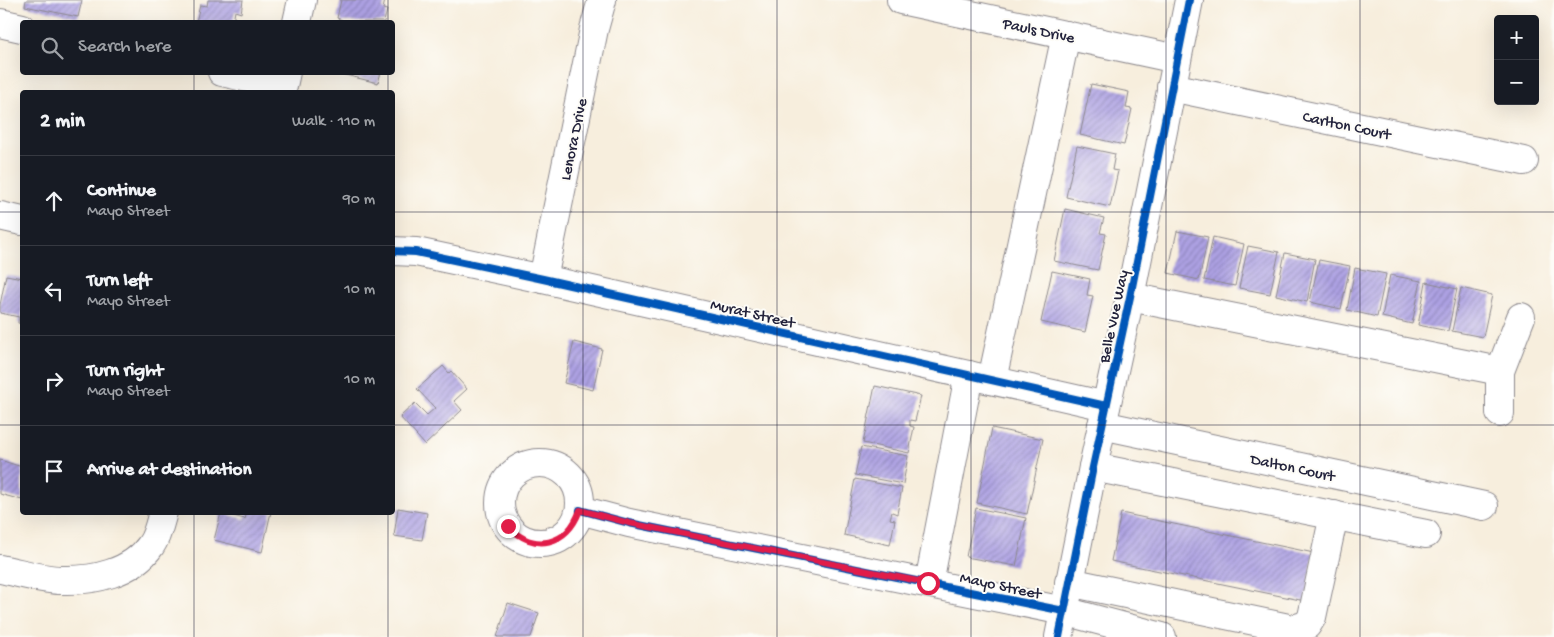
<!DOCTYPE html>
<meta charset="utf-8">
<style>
body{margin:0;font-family:"Gochi Hand",sans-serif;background:#20242c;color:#f1f3f6}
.controls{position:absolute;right:15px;top:15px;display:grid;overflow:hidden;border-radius:5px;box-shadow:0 5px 20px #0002}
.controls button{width:45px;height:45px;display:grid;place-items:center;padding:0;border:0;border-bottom:1px solid #363941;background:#171b24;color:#f1f3f6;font:25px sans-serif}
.stop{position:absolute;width:15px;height:15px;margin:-11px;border:4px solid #e11d48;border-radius:50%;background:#fff}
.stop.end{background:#e11d48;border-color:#fff;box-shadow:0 1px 5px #0008}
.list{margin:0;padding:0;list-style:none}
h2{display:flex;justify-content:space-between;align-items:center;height:65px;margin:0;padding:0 20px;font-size:21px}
h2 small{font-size:16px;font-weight:400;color:#9ea1a6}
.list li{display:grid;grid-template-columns:32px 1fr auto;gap:15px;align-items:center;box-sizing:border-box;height:90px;padding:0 20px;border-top:1px solid #363941}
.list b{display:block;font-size:19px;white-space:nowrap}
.list p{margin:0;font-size:16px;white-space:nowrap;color:#9ea1a6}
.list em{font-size:16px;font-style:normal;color:#9ea1a6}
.icon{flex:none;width:28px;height:28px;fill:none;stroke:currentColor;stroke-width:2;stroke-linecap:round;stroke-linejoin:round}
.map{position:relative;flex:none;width:1554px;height:637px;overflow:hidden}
.search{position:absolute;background:#171b24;box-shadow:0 5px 20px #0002;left:20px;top:20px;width:375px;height:55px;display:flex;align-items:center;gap:12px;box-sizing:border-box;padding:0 18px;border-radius:5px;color:#9ea1a6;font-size:19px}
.panel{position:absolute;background:#171b24;box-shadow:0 5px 20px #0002;left:20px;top:90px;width:375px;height:425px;border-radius:5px}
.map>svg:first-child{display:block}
.building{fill:url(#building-hatch)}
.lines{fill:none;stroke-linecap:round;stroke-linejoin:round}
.minor-casing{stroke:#8c888c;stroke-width:30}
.minor{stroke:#fff;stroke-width:28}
.cycleway-casing{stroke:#fdfcf7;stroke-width:11}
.cycleway{stroke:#0057b8;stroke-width:8}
.route{stroke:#e11d48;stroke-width:6}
.grid{fill:none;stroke:#22223b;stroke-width:1;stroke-opacity:0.55}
.labels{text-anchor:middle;stroke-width:4;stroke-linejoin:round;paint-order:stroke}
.street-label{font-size:16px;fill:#22223b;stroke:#fdfcf7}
</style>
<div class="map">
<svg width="1554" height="637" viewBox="0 0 1554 637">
<defs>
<pattern id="building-hatch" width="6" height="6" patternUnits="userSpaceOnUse" patternTransform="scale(1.25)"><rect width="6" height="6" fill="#ada1e3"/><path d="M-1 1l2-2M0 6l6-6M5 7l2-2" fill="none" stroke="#8c83b9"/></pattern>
</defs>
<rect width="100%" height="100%" fill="#fdfcf7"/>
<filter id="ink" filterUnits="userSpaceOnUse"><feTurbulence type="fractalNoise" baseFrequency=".02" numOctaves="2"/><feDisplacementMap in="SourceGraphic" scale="10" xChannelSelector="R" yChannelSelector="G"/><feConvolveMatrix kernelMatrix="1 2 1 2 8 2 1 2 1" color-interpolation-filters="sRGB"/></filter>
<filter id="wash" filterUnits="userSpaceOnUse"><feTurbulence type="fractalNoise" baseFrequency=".0096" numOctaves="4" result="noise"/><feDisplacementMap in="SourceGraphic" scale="20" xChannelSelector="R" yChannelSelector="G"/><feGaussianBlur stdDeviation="1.12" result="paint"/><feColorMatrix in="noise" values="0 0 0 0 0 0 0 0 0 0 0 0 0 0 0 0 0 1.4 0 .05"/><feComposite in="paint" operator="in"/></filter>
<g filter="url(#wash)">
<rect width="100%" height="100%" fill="#f7eedd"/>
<g id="blocks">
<!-- building -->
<g class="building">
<polygon points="26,0 82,0 78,17 25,6"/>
<polygon points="208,0 243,0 241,13 235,11 233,22 196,22 200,5 207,6"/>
<polygon points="341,0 385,0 383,9 387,10 384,22 341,22 342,20 337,18"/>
<polygon points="333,72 381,72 378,83"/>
<polygon points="1091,84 1129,92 1126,108 1132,109 1124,145 1080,135"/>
<polygon points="1077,146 1115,154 1112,170 1118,171 1110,207 1066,197"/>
<polygon points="1065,209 1104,218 1100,233 1106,234 1098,270 1054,261"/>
<polygon points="1177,231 1208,237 1199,280 1168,273"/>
<polygon points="1213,237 1244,244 1235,286 1204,280"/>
<polygon points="1248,246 1279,252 1270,294 1239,288"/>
<polygon points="1285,253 1315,259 1307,302 1276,295"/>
<polygon points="1319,260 1350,266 1341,309 1310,302"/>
<polygon points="1355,268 1386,274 1377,317 1347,310"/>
<polygon points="1052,271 1090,279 1087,295 1093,296 1085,332 1041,322"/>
<polygon points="6,275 22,278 22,324 18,323 19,317 0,313 0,305"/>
<polygon points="1390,275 1421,281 1412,324 1382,317"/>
<polygon points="1426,282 1457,289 1448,331 1418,325"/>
<polygon points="1461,288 1492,295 1483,337 1452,331"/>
<polygon points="574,342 602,349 593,390 564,383"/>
<polygon points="443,366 449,373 451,371 467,389 454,401 462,410 425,445 400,417 415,403 427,415 435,408 417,389"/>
<polygon points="875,386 921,396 915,421 910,420 910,426 914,427 909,453 863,443"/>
<polygon points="992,428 1043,439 1027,514 977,503"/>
<polygon points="861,447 908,456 903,484 855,475"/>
<polygon points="0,460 22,467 22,500 0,494"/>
<polygon points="855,479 902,488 897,514 892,512 890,519 895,520 890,545 844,535"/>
<polygon points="398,508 427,513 422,540 394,536"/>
<polygon points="976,508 1026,518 1016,566 966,557"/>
<polygon points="247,512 271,512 262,552 214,540 221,513 245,519"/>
<polygon points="1121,513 1314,553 1305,601 1111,561"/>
<polygon points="508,603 539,613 531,637 497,637"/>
</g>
</g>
</g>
<g filter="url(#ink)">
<use href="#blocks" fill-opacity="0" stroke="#8c888c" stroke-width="1"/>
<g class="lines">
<!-- minor casing -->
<g class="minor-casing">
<g id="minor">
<polyline points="901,0 1177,59"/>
<polyline points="297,22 302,0"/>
<polyline points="0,23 22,28"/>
<polyline points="222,72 283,86 286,72"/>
<polyline points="1171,87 1524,161"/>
<polyline points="0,216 22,221"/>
<polyline points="392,251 416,252 543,279 1106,406"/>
<polyline points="543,279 594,29 602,0"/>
<polyline points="1130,297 1500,371"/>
<polyline points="992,380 1066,35"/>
<polyline points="1500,413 1500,371 1521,317"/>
<polyline points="1102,425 1484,506"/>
<circle cx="540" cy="503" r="40"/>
<polyline points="1093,467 1426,534"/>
<polyline points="580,510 629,523 1064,611 1162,637"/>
<path d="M0,569C17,572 44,580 61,580C93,581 132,573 151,545C157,537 160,523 163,512"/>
<polyline points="1069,582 1293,629 1307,625 1312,617 1334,515"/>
<polyline points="929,583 969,375"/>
<polyline points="1059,637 1093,467 1130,297 1189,0"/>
</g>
</g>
<!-- minor -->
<use href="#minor" class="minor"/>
<!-- cycleway casing -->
<g class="cycleway-casing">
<g id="cycleway">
<polyline points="392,251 416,252 543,279 1106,406"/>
<polyline points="580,510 629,523 1064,611"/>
<polyline points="1059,637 1093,467 1130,297 1189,0"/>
</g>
</g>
<!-- cycleway -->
<use href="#cycleway" class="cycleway"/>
</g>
</g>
<g class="lines" filter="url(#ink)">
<!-- route -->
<path class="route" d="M508,526C534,553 567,546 580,510L629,523L928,583"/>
</g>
<!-- grid -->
<path class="grid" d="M194,0V22M388,0V22M583,0V637M777,0V637M971,0V637M1166,0V637M1360,0V637M194,72V92M388,72V92M0,212H22M392,212H1554M0,425H22M392,425H1554M194,512V637M388,512V637"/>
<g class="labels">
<!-- street labels -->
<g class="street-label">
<text transform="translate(1039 29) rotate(12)" y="6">Pauls Drive</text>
<text transform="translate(1347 124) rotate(12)" y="6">Carlton Court</text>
<text transform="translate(572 139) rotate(-78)" y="6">Lenora Drive</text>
<text transform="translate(753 312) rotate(13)" y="6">Murat Street</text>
<text transform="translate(1112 316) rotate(-78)" y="6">Belle Vue Way</text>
<text transform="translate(1293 466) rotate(12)" y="6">Dalton Court</text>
<text transform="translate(1001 584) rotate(12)" y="6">Mayo Street</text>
</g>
</g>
</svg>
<div class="controls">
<button>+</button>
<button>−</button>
</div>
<div class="stop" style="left:928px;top:583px"></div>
<div class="stop end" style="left:508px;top:526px"></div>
<div class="search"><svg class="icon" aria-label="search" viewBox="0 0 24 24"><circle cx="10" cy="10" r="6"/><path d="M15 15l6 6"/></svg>Search here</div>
<section class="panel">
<h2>2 min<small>Walk · 110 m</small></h2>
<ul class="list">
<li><svg class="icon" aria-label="ahead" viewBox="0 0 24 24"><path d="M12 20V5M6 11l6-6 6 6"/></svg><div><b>Continue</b><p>Mayo Street</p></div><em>90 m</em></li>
<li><svg class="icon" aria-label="left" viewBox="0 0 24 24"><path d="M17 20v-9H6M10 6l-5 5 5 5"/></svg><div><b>Turn left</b><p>Mayo Street</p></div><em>10 m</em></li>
<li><svg class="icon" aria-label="right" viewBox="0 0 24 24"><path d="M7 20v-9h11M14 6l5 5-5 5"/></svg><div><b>Turn right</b><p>Mayo Street</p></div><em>10 m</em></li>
<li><svg class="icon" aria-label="arrive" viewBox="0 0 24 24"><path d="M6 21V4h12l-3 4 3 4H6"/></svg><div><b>Arrive at destination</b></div></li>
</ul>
</section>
</div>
